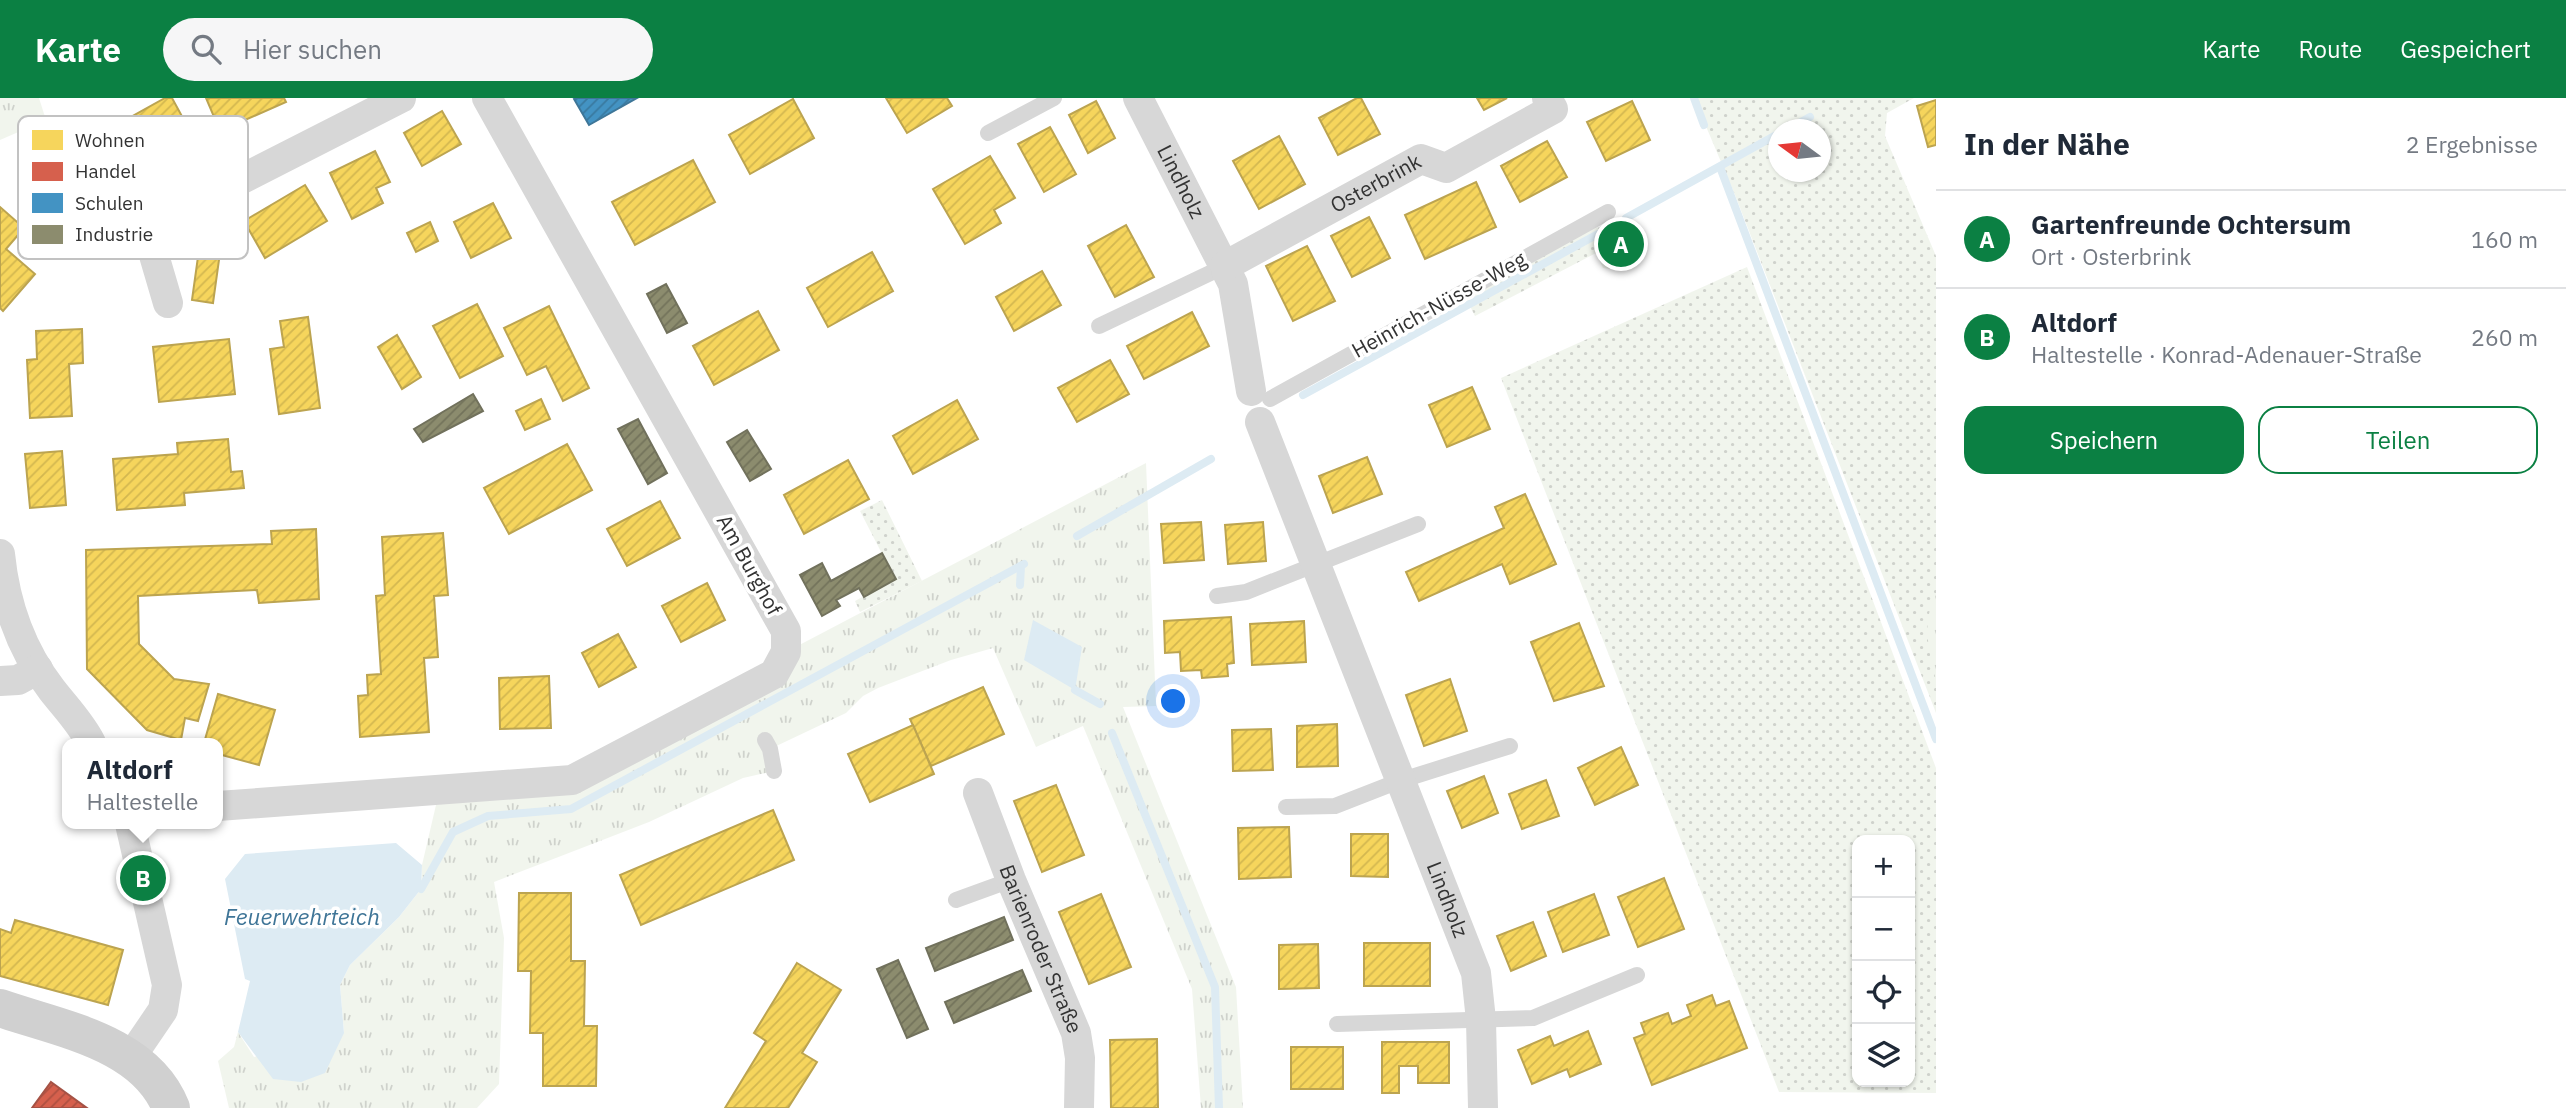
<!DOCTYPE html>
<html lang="de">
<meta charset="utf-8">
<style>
body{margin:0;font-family:"IBM Plex Sans",sans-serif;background:#f6f6f7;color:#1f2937}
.controls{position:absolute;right:21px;bottom:21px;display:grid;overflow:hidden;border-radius:14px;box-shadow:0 2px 5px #0004}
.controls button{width:63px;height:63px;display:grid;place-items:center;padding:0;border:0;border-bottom:2px solid #e0e1e3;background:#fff;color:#1f2937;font:35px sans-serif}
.compass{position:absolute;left:1768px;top:21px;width:63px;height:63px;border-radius:50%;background:#fff;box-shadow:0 2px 5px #0004;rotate:285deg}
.you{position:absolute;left:1174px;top:604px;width:24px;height:24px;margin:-18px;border:5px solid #fff;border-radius:50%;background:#1a73e8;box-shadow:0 0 0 10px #1a73e833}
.badge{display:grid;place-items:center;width:46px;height:46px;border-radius:50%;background:#0b8043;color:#fff;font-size:23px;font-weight:700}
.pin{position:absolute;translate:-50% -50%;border:4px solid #fff;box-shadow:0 2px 7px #0006}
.popup{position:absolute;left:62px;top:640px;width:161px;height:91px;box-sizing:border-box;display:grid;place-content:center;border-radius:14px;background:#fff;filter:drop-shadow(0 2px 5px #0005);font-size:23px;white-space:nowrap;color:#747a83}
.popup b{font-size:26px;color:#1f2937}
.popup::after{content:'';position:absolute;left:50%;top:100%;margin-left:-14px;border:14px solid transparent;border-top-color:#fff}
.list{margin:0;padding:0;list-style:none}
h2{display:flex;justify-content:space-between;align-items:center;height:91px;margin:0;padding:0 28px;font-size:30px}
h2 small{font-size:23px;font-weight:400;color:#747a83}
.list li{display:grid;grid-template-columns:46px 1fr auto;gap:21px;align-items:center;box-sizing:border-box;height:98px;padding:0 28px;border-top:2px solid #e0e1e3}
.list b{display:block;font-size:26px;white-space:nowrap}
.list p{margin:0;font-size:23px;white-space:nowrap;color:#747a83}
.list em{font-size:23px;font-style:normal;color:#747a83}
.actions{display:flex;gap:14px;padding:21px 28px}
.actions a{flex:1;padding:16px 0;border:2px solid #0b8043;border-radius:21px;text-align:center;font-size:24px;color:#0b8043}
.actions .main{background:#0b8043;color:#fff}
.icon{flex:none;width:38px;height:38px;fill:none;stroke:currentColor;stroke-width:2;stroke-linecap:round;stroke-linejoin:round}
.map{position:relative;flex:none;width:1936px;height:1010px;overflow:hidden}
header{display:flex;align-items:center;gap:42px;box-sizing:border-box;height:98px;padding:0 35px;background:#0b8043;color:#fff}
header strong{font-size:33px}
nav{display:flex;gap:38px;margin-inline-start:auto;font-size:24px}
.search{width:490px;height:63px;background:#f6f6f7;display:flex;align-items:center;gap:18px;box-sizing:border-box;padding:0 24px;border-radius:38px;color:#747a83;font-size:26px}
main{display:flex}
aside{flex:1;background:#fff}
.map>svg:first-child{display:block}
.grass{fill:url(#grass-dots);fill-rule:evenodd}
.park{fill:url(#park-tufts)}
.water{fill:#ddebf3}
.homes{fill:url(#homes-hatch);stroke:#bca450;stroke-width:2}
.shops{fill:url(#shops-hatch);stroke:#a55245;stroke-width:2}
.schools{fill:url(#schools-hatch);stroke:#3e7698;stroke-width:2}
.industry{fill:url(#industry-hatch);stroke:#71715c;stroke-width:2}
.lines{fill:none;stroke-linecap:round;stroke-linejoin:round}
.stream{stroke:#ddebf3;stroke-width:8}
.service{stroke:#d7d7d7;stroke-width:16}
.minor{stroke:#d7d7d7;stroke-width:30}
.secondary{stroke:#d0d0d0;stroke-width:38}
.labels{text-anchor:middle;stroke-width:7;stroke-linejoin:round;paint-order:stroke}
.street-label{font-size:21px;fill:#333;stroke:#fff}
.water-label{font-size:23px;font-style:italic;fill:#3f7597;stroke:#fff}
.key{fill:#fff;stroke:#c2c2c2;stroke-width:2}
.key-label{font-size:19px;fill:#333}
</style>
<header>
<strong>Karte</strong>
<div class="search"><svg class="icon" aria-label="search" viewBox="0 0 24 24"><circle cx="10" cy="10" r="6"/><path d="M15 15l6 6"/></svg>Hier suchen</div>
<nav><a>Karte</a><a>Route</a><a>Gespeichert</a></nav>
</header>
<main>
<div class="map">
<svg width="1936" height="1010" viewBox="0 0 1936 1010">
<defs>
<pattern id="grass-dots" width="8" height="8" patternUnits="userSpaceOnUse" patternTransform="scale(1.75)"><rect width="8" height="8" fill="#f1f5ed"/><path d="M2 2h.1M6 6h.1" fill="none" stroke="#cfd2cc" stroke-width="1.8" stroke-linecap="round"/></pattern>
<pattern id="park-tufts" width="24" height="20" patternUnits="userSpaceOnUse" patternTransform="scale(1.75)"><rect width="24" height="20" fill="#f1f5ed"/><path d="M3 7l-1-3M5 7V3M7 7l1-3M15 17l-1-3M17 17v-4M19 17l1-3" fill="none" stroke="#cfd2cc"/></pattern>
<pattern id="homes-hatch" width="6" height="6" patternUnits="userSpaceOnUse" patternTransform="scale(1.75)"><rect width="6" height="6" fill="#f6d55c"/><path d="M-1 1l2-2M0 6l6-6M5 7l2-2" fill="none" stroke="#d3b750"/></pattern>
<pattern id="shops-hatch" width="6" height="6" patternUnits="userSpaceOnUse" patternTransform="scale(1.75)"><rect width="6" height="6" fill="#d6604d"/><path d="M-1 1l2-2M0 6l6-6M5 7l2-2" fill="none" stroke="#ae5041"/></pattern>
<pattern id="schools-hatch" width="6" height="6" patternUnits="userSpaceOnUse" patternTransform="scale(1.75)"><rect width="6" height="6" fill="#4393c3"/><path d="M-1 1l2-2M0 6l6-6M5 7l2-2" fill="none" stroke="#39799f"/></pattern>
<pattern id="industry-hatch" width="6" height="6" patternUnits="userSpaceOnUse" patternTransform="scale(1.75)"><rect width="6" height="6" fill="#8c8c6e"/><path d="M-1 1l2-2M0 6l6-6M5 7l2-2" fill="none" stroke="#73735b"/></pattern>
</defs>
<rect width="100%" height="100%" fill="#fff"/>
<!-- grass -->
<g class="grass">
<path d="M1694,0H1914L1887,15L1885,38L1936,158V615L1735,97ZM1778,32H1820V74H1778Z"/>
<polygon points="1595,129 1607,131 1620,158 1619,166 1610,171 1603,170 1596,155 1475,218 1466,200"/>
<path d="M1747,169L1936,670V995L1779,994L1501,280ZM1857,742H1910V984H1857Z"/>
<polygon points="882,402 922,483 860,514 855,503 895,481 860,413"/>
</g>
<!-- park -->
<g class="park">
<polygon points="0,0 39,0 46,22 0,42"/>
<polygon points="1146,365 1156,608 1123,609 1236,889 1243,1010 1201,1010 1192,891 1083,628 1036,649 993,550 951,562 878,590 863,598 846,615 770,651 774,673 743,680 649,724 494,784 504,840 499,986 477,1010 229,1010 218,963 234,949 238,934 254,959 344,935 340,887 350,867 399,819 421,791 422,767 436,707 572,682 786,554"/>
<path d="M1936,497V582C1929,553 1921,524 1936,497Z"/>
</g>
<!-- water -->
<g class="water">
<polygon points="1033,522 1082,549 1075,592 1024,562"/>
<polygon points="396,745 422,767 421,791 399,819 350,867 340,887 344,935 325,975 301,984 273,981 238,934 250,883 245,881 225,781 245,756"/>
</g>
<!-- homes -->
<g class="homes">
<polygon points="165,0 172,0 190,33 151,55 131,19"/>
<polygon points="206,0 284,0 286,4 220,33"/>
<polygon points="886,0 947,0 952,8 907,35"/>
<polygon points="1357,0 1361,0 1380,36 1338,57 1319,20"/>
<polygon points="1477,0 1507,0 1484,12"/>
<polygon points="793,1 814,40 750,76 729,37"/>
<polygon points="1936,2 1936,47 1928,49 1917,8"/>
<polygon points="1096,3 1115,40 1088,55 1069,17"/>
<polygon points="1632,3 1650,42 1606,63 1587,24"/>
<polygon points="442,13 461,46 422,68 404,35"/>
<polygon points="91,26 112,76 69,95 48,45"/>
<polygon points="1050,29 1076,76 1044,94 1018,46"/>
<polygon points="1279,38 1305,86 1259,111 1233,63"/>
<polygon points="1547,43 1567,79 1520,104 1501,68"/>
<polygon points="375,53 390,84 376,90 383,105 352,121 330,75"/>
<polygon points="990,58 1015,100 994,112 1001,125 965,146 933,91"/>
<polygon points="693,62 715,104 635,147 612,104"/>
<polygon points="1476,84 1496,129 1425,161 1405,117"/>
<polygon points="305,87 327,123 265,160 244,123"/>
<polygon points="493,105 511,140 471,160 454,124"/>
<polygon points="0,109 24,130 6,151 35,176 3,213 0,210"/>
<polygon points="1369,119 1390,160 1352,179 1331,138"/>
<polygon points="430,124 438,143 416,154 407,135"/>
<polygon points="1126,127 1154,179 1115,199 1088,148"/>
<polygon points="202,130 223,133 213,205 192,202"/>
<polygon points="1627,141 1629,144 1615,151 1614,148"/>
<polygon points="1307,148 1335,203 1293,223 1266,168"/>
<polygon points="872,154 893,193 828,229 807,190"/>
<polygon points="1042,173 1061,207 1014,233 996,199"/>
<polygon points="477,206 503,258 460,280 433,228"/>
<polygon points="549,208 589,290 563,303 546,268 527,277 504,230"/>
<polygon points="758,213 779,252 714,287 693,248"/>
<polygon points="1192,214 1209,248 1144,281 1127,248"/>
<polygon points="308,219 320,310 279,316 270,251 284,249 280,223"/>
<polygon points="82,231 83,265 69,266 72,318 30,320 27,262 37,261 36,233"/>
<polygon points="397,237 421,279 402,291 378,249"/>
<polygon points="229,241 235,296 159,304 153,249"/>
<polygon points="1110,262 1129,296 1077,324 1058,290"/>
<polygon points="1472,289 1490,331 1447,349 1429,307"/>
<polygon points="541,301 550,321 525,332 516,313"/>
<polygon points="957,302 978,341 913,376 893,338"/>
<polygon points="228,341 231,374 242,373 244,390 184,395 185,407 117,412 113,361 178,356 177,345"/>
<polygon points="567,346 592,392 509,436 484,390"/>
<polygon points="62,353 66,407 30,410 25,356"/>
<polygon points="1367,359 1382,396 1333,415 1319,378"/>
<polygon points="848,362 869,401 804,436 784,397"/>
<polygon points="1525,396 1556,466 1510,486 1502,466 1419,503 1406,474 1504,430 1495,409"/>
<polygon points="660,403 680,440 627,468 607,431"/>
<polygon points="1201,424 1204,462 1164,465 1161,426"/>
<polygon points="1263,424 1266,463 1228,466 1225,427"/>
<polygon points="316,431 319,501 259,505 257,492 138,498 139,546 174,581 209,586 198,623 185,620 181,642 147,632 87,571 86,452 272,446 271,433"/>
<polygon points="443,435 448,497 434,498 438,559 424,560 429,634 360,639 358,598 368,597 367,577 381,576 376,498 385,497 382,439"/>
<polygon points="707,485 725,522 681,544 662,508"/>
<polygon points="1231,519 1234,565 1227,566 1228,578 1202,580 1201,572 1181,573 1180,554 1165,555 1164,523"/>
<polygon points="1304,523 1306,564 1252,567 1250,526"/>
<polygon points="1579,525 1604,588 1554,603 1531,544"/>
<polygon points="618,536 636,569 599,589 582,555"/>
<polygon points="549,578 551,630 500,631 499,580"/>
<polygon points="1450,581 1467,633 1424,648 1406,597"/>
<polygon points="983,589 1004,636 931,668 910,621"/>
<polygon points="218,596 275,612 259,667 218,656 218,645 204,645"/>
<polygon points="1337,626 1338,668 1297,669 1297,628"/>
<polygon points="913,627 934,676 870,704 848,656"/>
<polygon points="1271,631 1273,672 1233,673 1232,632"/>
<polygon points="1621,649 1638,687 1595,707 1578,670"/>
<polygon points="1484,678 1498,715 1462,730 1447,693"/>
<polygon points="1546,682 1559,718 1522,731 1509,696"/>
<polygon points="1056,687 1084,757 1042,774 1014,703"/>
<polygon points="773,712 794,762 641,827 620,777"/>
<polygon points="1289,729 1291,779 1239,781 1238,730"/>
<polygon points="1351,736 1388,736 1388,779 1351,778"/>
<polygon points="1664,780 1684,831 1638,849 1618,799"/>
<polygon points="519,795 571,795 571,863 585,863 584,928 597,928 596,988 543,988 543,935 530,935 531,873 518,873"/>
<polygon points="1101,796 1131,869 1089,886 1059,814"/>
<polygon points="1594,796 1609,837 1563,854 1548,814"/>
<polygon points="15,822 123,852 108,907 0,878 0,831 11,835"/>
<polygon points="1533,824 1546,858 1511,873 1497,838"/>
<rect x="1364" y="845" width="66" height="43"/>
<polygon points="1318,846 1319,890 1279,891 1279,847"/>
<polygon points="797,865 841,892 802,955 817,964 788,1010 725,1010 766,943 754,935"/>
<polygon points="1712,897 1716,908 1729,903 1747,950 1652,987 1634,940 1645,936 1641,925 1668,915 1672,926 1691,918 1687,907"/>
<polygon points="1588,933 1601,966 1570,979 1567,971 1532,986 1518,952 1550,938 1554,948"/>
<polygon points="1157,941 1158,1010 1111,1010 1110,942"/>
<polygon points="1382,944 1449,944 1449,985 1418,985 1418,968 1399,968 1399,995 1382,995"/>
<rect x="1291" y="949" width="52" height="42"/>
</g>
<!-- shops -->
<polygon class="shops" points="51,984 87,1010 32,1010"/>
<!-- schools -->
<polygon class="schools" points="576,0 637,0 589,27 574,1"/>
<!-- industry -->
<g class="industry">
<polygon points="666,186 687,225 667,235 647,196"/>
<polygon points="473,296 483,313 423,344 414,331"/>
<polygon points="638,321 667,375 648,386 618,331"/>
<polygon points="747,332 771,371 750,383 727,344"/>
<polygon points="882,455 896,481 864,499 859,490 836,502 840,508 822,518 800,477 822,465 831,483"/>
<polygon points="1004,819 1013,842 935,873 926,850"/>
<polygon points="898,862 928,931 907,940 877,871"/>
<polygon points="1022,872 1031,893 954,925 945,904"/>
</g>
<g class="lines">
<!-- stream -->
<g class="stream">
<polyline points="1694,0 1704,27"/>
<polyline points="1787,32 1810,19"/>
<polyline points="1720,69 1936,641"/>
<polyline points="1626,120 1778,36"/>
<polyline points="1303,297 1598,136"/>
<polyline points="1077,438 1211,361"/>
<polyline points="1020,487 1021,468"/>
<polyline points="1075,592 1100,606"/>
<polyline points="1112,635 1215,889 1219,1010"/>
<polyline points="421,791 453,734 488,718 571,711 1024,466"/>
</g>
<!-- service -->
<g class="service">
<polyline points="988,35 1054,0"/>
<polyline points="1099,228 1225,168"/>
<polyline points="1270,301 1608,114"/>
<polyline points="1217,498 1246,494 1418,426"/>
<polyline points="765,642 770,651 774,673"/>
<polyline points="1286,709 1335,708 1399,683 1510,648"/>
<polyline points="956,802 1011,782"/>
<polyline points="1337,926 1533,920 1637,877"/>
</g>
<!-- minor -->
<g class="minor">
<path id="s1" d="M1138,0L1233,186L1251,293"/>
<path id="s2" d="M1225,168L1421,61L1446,70L1553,11L1547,0"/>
<polyline points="168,205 146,130 401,0"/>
<path id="s3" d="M1260,324L1476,875L1481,922L1483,1010"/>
<path d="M0,456C5,506 21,552 52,592C66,610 81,625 91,645"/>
<polyline points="0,583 18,582 38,571"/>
<path id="s4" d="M978,695L1011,782L1076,935L1080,960L1079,1010"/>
<polyline points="218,708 572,682 774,576 786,554 786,533 487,0"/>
<polyline points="130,726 167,887 163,912 131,959"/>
</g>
<!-- secondary -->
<path class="secondary" d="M0,910C60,931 145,944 171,1010"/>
</g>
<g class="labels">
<!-- street labels -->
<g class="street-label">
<text dy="7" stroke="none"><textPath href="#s1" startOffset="94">Lindholz</textPath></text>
<text dy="7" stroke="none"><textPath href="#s2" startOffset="172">Osterbrink</textPath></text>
<text transform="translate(1439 207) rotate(-29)" y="7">Heinrich-Nüsse-Weg</text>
<text transform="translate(749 467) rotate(61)" y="7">Am Burghof</text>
<text dy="7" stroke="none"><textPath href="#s3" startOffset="513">Lindholz</textPath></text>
<text dy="7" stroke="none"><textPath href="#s4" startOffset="168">Barienroder Straße</textPath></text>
</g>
<!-- water labels -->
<g class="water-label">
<text x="302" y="827">Feuerwehrteich</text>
</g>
</g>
<!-- legend -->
<rect x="18" y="18" width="230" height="143" rx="10" class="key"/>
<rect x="32" y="32" width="31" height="20" fill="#f6d55c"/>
<rect x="32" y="64" width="31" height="19" fill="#d6604d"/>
<rect x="32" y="95" width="31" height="20" fill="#4393c3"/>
<rect x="32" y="127" width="31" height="19" fill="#8c8c6e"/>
<g class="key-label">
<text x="75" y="49">Wohnen</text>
<text x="75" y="80">Handel</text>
<text x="75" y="112">Schulen</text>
<text x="75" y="143">Industrie</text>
</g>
</svg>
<div class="controls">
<button>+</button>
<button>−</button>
<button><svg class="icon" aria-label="locate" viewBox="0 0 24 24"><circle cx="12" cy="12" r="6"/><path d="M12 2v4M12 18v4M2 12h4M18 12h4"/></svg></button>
<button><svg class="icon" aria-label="layers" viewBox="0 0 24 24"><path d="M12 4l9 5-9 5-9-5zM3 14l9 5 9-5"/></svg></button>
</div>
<svg class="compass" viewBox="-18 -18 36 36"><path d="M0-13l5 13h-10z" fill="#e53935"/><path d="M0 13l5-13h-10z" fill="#747a83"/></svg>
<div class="you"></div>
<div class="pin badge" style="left:1621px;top:146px">A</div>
<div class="pin badge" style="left:143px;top:780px">B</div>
<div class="popup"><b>Altdorf</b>Haltestelle</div>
</div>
<aside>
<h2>In der Nähe<small>2 Ergebnisse</small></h2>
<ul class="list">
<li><span class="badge">A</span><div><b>Gartenfreunde Ochtersum</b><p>Ort · Osterbrink</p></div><em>160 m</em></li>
<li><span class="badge">B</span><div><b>Altdorf</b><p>Haltestelle · Konrad-Adenauer-Straße</p></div><em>260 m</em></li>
</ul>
<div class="actions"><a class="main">Speichern</a><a>Teilen</a></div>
</aside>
</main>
